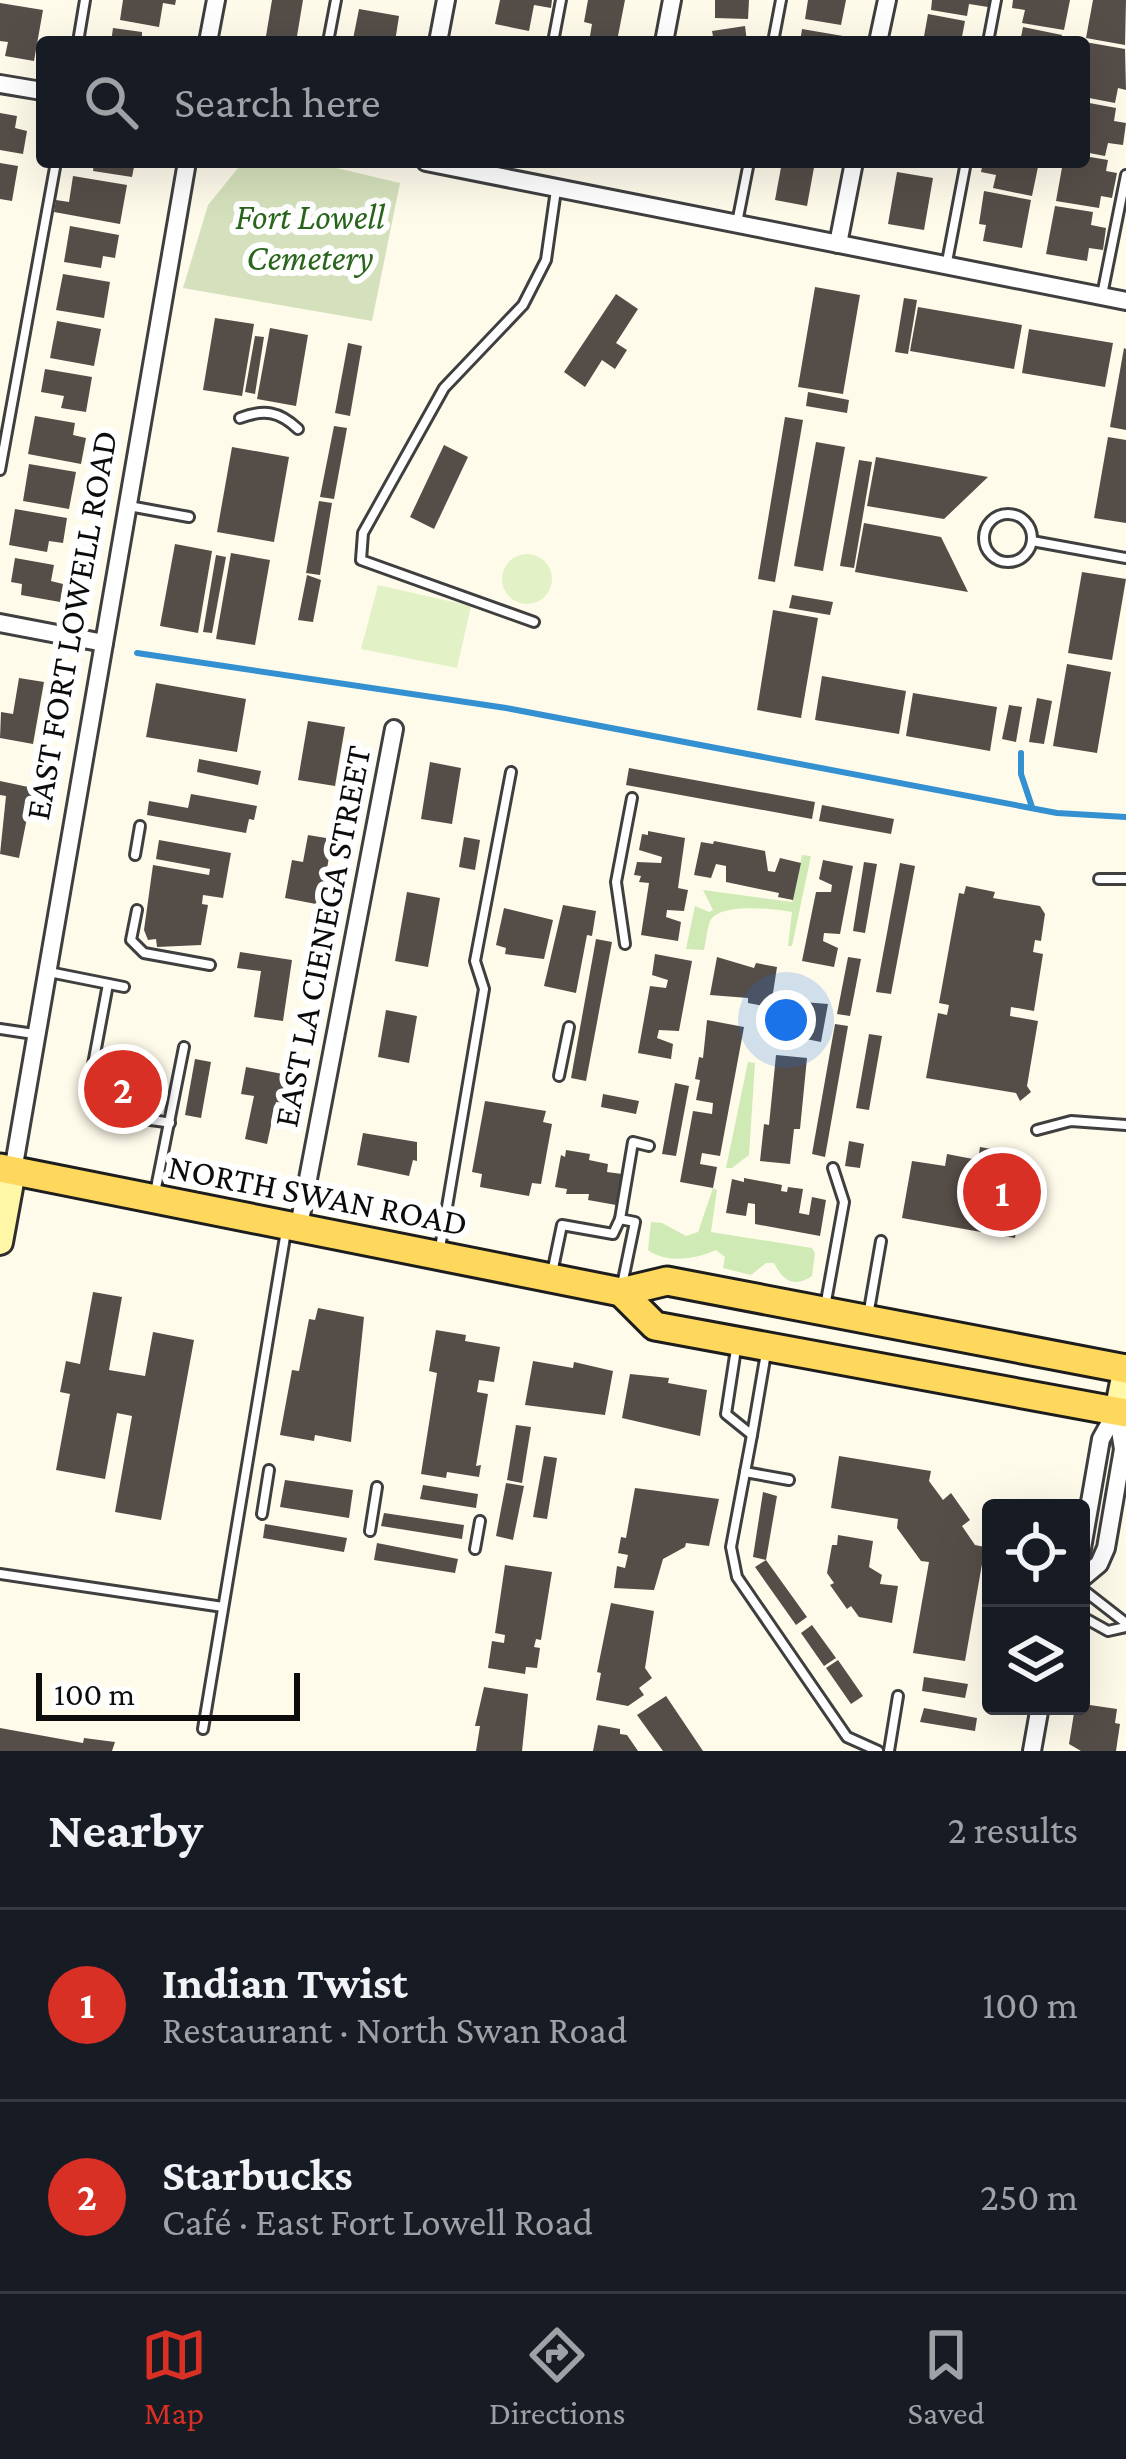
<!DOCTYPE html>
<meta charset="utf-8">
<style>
body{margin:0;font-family:"Crimson Pro",serif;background:#20242c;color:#f1f3f6}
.controls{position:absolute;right:36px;bottom:36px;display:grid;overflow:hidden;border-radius:12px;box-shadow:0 12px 48px #0002}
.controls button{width:108px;height:108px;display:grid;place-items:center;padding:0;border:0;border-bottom:3px solid #363941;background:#171b24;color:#f1f3f6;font:60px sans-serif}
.scale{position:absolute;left:36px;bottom:30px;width:264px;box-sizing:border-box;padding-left:12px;border:6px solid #0c0c0c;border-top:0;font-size:33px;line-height:42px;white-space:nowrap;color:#0c0c0c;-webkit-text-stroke:9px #fff;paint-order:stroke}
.you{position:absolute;left:786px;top:1020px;width:42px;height:42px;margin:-30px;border:9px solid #fff;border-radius:50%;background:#1a73e8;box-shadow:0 0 0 18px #1a73e833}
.badge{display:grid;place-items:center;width:78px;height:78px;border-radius:50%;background:#d93025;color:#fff;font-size:39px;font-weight:700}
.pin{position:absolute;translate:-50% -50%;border:6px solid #fff;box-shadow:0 3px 12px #0006}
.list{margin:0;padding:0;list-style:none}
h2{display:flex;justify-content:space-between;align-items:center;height:156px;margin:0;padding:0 48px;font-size:51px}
h2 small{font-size:39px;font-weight:400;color:#9ea1a6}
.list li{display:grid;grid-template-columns:78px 1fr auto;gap:36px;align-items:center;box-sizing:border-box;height:192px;padding:0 48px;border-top:3px solid #363941}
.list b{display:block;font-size:45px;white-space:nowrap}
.list p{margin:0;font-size:39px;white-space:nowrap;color:#9ea1a6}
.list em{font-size:39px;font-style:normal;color:#9ea1a6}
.icon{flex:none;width:66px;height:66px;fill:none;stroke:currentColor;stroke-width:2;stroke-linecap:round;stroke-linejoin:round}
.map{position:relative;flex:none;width:1126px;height:1751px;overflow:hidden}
.search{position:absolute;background:#171b24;box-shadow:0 12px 48px #0002;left:36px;right:36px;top:36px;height:132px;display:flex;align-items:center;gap:30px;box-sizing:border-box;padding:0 42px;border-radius:12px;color:#9ea1a6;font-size:45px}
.sheet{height:540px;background:#171b24}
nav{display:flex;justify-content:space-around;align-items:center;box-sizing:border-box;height:168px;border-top:3px solid #363941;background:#171b24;font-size:33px;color:#9ea1a6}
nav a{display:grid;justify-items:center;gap:6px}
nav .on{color:#d93025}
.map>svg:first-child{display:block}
.green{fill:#cfeab4}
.cemetery{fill:#d5e1bc}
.pitch{fill:#e2f1c6}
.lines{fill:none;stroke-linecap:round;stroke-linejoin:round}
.stream{stroke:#3390d1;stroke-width:6}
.building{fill:#554d48}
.lane-casing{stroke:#3f3f3f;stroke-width:14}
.street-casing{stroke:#3f3f3f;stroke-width:22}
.secondary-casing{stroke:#2e2e2e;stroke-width:30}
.primary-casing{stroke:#1d1d1d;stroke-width:33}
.lane{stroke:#fff;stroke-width:8}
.street{stroke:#fff;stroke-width:16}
.secondary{stroke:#fff6a6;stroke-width:24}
.primary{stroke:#fdd85d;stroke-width:27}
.labels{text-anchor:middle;stroke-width:12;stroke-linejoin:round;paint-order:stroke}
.park-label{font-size:36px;font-style:italic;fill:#29651b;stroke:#fff}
.street-label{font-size:36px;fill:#0c0c0c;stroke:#fff}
</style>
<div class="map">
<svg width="1126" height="1751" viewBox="0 0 1126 1751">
<rect width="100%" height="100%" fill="#fffbeb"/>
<!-- green -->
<g class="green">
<path d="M802,855L811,856L792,946H788L792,912C774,909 720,902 710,921C707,929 706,941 704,950L686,949L695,906L709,912L713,910L703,890L792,902Z"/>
<polygon points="748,1062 755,1063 749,1155 732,1168 726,1168"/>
<path d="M713,1188L717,1190L711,1232L812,1248L815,1253L812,1276C794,1288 783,1281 774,1263H766L751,1275L723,1268L725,1257L716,1250C696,1259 667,1264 648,1250L651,1222L662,1223L686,1236L698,1232Z"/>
</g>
<!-- cemetery -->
<polygon class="cemetery" points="243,162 311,162 400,183 372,321 183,288 208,205"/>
<!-- pitch -->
<g class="pitch">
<circle cx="527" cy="579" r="25"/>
<polygon points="378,585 471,606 457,668 361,649"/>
</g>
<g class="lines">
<!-- stream -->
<g class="stream">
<polyline points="137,653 506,708 1057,813 1126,817"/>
<polyline points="1021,753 1021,774 1032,807"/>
</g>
</g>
<!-- building -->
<g class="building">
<polygon points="123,0 176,0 175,5 163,3 159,27 120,20"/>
<polygon points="272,0 303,0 296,42 265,42"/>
<polygon points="500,0 552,0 551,8 534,5 529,31 495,24"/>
<polygon points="588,0 625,0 617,41 590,36 592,24 584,22"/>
<polygon points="715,0 749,0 748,19 715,18"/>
<polygon points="808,0 846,0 841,25 805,19"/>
<polygon points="932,0 990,0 988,7 969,4 967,16 931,10"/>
<polygon points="1013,0 1070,0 1064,30 1022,23 1025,10 1012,8"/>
<polygon points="1093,0 1126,0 1125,45 1086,38"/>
<polygon points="0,3 43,10 34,61 5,56 8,42 0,41"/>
<polygon points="359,9 399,16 395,42 353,39"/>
<polygon points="928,14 965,21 961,42 923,42"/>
<polygon points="745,26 747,42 714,42 712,31"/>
<polygon points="1023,27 1062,35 1061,42 1020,42"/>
<polygon points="113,28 142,32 142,37 156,42 111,42"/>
<polygon points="802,29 843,36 842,42 800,42"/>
<polygon points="1085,42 1125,49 1126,90 1118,88 1115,103 1084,97"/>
<polygon points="1084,102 1116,108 1114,121 1126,123 1123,145 1108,143 1105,156 1084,152"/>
<polygon points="0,113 17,116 15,128 27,131 23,154 0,150"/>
<polygon points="1084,156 1108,160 1106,171 1117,173 1112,198 1101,196 1099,208 1056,201 1063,162 1084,162"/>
<polygon points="94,162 135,162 132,177 93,171"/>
<polygon points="782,162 815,162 807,206 775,200"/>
<polygon points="983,162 1039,162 1032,196 993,188 996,175 981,172"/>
<polygon points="0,163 18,166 12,201 0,199"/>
<polygon points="897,172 933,178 924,230 888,224"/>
<polygon points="73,176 127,185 120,224 54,212 56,200 69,202"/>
<polygon points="984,191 1031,200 1022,248 983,241 986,225 979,224"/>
<polygon points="1055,206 1093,212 1091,225 1106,228 1103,250 1089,248 1087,261 1046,254"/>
<polygon points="70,226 119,235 115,258 103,256 101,268 64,262"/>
<polygon points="63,274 110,282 104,318 56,310"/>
<polygon points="815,287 860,295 843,394 798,387"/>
<polygon points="616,294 638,309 616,343 627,350 615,369 602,360 585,387 564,372"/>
<polygon points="904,298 917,300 908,354 895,352"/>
<polygon points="918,307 1022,325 1014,369 910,351"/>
<polygon points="215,318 254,324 242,396 203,390"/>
<polygon points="57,321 101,329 94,366 50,358"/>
<polygon points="270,328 308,335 296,406 257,399"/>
<polygon points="1029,329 1113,343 1105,387 1022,373"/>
<polygon points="255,336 264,337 255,394 245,392"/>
<polygon points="348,343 362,346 350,416 335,413"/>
<polygon points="1124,348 1126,349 1126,430 1110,427"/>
<polygon points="45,369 92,377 86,412 61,408 64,396 41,392"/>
<polygon points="808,392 849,400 847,413 806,406"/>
<polygon points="35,416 75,423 73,435 86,438 81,464 28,454"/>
<polygon points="785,417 803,420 775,582 758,579"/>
<polygon points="334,426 347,428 334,499 320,497"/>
<polygon points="1108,437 1126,440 1126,523 1094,518"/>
<polygon points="816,442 845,447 823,571 794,566"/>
<polygon points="444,445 468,457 434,529 410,517"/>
<polygon points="232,447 289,457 274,542 217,532"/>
<polygon points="876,457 988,477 944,519 867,506"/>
<polygon points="859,460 872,462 854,568 840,566"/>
<polygon points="29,464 76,472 69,509 23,501"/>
<polygon points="319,501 332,503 320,575 306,573"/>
<polygon points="15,509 67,518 63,543 49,541 47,552 9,545"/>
<polygon points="864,523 941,537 968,592 855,572"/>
<polygon points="175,544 212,551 198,633 160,626"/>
<polygon points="231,553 270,560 255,645 216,639"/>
<polygon points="216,555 226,557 212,633 203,632"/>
<polygon points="15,558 54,565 51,581 63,584 60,602 21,595 22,584 11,582"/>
<polygon points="1082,572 1126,579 1112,660 1068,653"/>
<polygon points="307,575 321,580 313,622 298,620"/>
<polygon points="792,595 833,602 830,615 789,608"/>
<polygon points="773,610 818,618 801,718 757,710"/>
<polygon points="1067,664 1111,672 1097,753 1053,746"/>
<polygon points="822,676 906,691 899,734 815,720"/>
<polygon points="19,678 44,682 33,744 0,738 1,712 13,714"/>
<polygon points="156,683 246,699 237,752 146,737"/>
<polygon points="913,693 997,707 990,751 906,736"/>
<polygon points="1037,698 1052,701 1044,744 1029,742"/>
<polygon points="1009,705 1022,707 1016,742 1002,739"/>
<polygon points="308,721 345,727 335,786 298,780"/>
<polygon points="199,759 261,771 258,785 197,772"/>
<polygon points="430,762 461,768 452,824 421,819"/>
<polygon points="629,768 815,802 812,819 626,785"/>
<polygon points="0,781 33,788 19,858 0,854 6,796 0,795"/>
<polygon points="191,794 257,806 254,820 249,819 246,833 147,815 149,801 188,808"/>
<polygon points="822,805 894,819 891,834 819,821"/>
<polygon points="648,831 685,838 678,888 688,890 684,911 667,910 666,917 681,922 678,941 641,935 649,883 639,882 641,876 634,875 637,862 661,863 662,857 639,850 642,834 648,835"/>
<polygon points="308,835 332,839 321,905 285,898 292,860 303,862"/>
<polygon points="464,837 480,840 475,870 459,867"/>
<polygon points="159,840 231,853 223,898 203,895 202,904 208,905 201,945 157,947 156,939 148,940 144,930 153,865 209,875 210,869 156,859"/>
<polygon points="714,841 765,851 768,871 775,872 780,858 801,863 793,900 778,897 779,893 726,882 726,866 716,864 711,878 694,875 701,842 713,844"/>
<polygon points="823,860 853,866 840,934 824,933 823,941 838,948 834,967 802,961 816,892 831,892 832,885 819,879"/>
<polygon points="864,862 877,864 865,933 853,931"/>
<polygon points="900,863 915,866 891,994 876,992"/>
<polygon points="966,886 995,892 993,898 1040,906 1045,914 1041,941 1035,940 1033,952 1043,954 1034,1011 1011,1007 1010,1016 1038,1021 1027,1086 1031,1092 1020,1101 1016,1093 926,1078 938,1013 947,1015 949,1005 939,1003 959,893 964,894"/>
<polygon points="407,892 440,898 428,967 395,961"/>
<polygon points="563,905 596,911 592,936 587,935 576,993 544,986"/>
<polygon points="504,908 553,920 544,959 505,954 506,948 496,945"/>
<polygon points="596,939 612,942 586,1081 571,1078"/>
<polygon points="240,952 292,960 283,1021 254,1017 261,971 237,968"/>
<polygon points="655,954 692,961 679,1031 659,1030 657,1038 673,1044 671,1059 638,1053 650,986 666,988 668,980 652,975"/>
<polygon points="717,957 754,968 756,963 777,967 773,993 792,997 791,1001 828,1004 821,1042 801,1038 803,1033 766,1029 770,1007 748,1003 748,998 710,995"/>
<polygon points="848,957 861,959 850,1016 837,1014"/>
<polygon points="386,1010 417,1016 409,1063 378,1057"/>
<polygon points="707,1020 744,1027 720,1156 702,1153 700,1164 717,1167 713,1188 680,1182 693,1111 712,1114 713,1103 696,1100 700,1080 695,1079 699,1057 703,1058"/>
<polygon points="835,1024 848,1026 825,1157 812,1154"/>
<polygon points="869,1034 882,1036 869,1110 856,1108"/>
<polygon points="776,1055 807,1058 800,1129 794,1129 790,1164 760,1161 764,1124 769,1125"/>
<polygon points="195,1059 211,1062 201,1118 185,1115"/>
<polygon points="109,1064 152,1072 146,1109 101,1100 99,1084 104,1085"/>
<polygon points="246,1067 288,1075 282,1103 276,1102 267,1144 245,1139 254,1096 241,1094"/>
<polygon points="675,1083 689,1086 676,1156 662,1154"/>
<polygon points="603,1094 639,1101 636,1114 601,1107"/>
<polygon points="485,1101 546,1111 543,1122 552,1124 541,1184 532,1183 529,1196 480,1187 482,1174 472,1172"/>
<polygon points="363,1133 417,1142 417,1161 413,1160 409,1176 357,1165"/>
<polygon points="849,1141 864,1144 860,1168 845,1166"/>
<polygon points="980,1147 1020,1154 1016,1180 1025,1181 1015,1238 902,1218 912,1161 945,1166 947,1154 978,1160"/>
<polygon points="566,1150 590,1154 589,1160 608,1164 607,1172 622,1174 616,1205 588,1200 589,1194 566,1194 567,1189 555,1187 561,1155 565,1157"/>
<polygon points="744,1178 782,1185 781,1191 787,1192 788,1187 803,1189 799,1213 809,1215 812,1197 826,1200 820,1236 755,1224 755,1204 748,1203 746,1216 726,1213 732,1179 744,1182"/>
<polygon points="93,1292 122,1297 109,1370 145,1376 153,1332 194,1340 161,1520 115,1512 132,1416 117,1413 105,1479 56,1470 70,1394 60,1392 66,1361 80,1364"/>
<polygon points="318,1308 364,1317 351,1442 315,1435 314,1441 280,1435 292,1370 299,1371 309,1319 315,1320"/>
<polygon points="436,1330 466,1335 465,1341 500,1347 494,1382 479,1380 477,1392 488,1394 476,1466 481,1465 479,1477 447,1472 446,1478 421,1474 437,1373 429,1371"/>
<polygon points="533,1361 573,1368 574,1362 613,1371 605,1415 525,1405"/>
<polygon points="630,1374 669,1378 668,1383 707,1390 700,1436 622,1418"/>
<polygon points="516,1425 531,1427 522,1483 507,1480"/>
<polygon points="544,1456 557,1458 547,1519 533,1517"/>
<polygon points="839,1456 931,1471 929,1481 943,1500 951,1493 970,1520 962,1526 975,1545 985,1547 965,1661 913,1653 929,1562 921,1561 897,1528 898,1519 831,1508"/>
<polygon points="285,1480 353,1490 349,1518 280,1507"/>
<polygon points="506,1483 524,1486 513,1540 496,1536"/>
<polygon points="423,1485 478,1494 476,1508 420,1499"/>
<polygon points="635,1488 719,1499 709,1546 686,1543 685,1547 663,1559 654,1590 614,1588 617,1566 625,1568 628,1555 618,1553 621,1537 626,1538"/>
<polygon points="763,1492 777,1496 766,1560 807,1617 796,1625 755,1567 766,1560 753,1557"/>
<polygon points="384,1513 464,1525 462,1539 381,1526"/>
<polygon points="265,1524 347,1538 344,1552 263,1538"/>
<polygon points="838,1535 873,1541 869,1567 882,1575 880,1584 898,1586 892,1623 859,1617 851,1606 847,1609 830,1585 834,1583 827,1573 832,1545 837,1545"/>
<polygon points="377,1543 458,1559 455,1573 374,1560"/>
<polygon points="505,1565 552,1572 541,1640 536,1639 534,1647 540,1648 537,1668 526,1667 525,1674 488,1668 492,1641 504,1643 505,1635 495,1633"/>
<polygon points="611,1603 654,1611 645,1668 652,1678 639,1688 644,1695 628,1706 596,1700 601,1673 597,1672"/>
<polygon points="812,1625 836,1658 824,1666 801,1633"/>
<polygon points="838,1660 863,1696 851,1704 826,1668"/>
<polygon points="924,1677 968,1684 965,1698 922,1691"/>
<polygon points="484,1687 528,1694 522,1751 476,1751 480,1726 475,1726"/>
<polygon points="666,1696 703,1751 663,1751 637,1715"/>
<polygon points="1083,1704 1117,1709 1115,1723 1120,1724 1116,1751 1081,1751 1069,1744 1074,1713 1081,1714"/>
<polygon points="924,1708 977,1718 975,1731 920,1722"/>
<polygon points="598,1725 620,1729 620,1734 627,1735 638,1751 593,1751"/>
<polygon points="0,1728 83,1743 84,1738 115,1742 112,1751 0,1751"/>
</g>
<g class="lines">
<!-- lane casing -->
<g class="lane-casing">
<g id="lane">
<polyline points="78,42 85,0"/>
<polyline points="328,42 336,0"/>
<polyline points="553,42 561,0"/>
<polyline points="773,42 781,0"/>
<polyline points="988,42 996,0"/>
<polyline points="737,223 749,162"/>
<polyline points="946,267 966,162"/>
<polyline points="1102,295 1126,175"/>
<path d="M240,418C264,409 279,411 298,429"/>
<polyline points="0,470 56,162"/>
<polyline points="129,506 189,517"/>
<circle cx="1008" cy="538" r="24"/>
<polyline points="1032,541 1126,558"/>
<polyline points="534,622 361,560 363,533 444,388 523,305 546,260 556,190"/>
<polyline points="135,855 140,826"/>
<polyline points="1099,879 1126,879"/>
<polyline points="137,910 131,940 144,953 210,965"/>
<polyline points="625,944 616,882 632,798"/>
<polyline points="49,972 124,987"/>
<path d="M108,984L89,1086C97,1120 140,1117 170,1123"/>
<polyline points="0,1029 34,1034"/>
<polyline points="559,1076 569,1027"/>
<polyline points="1037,1130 1071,1121 1126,1125"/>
<polyline points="155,1193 184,1047"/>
<polyline points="440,1248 484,989 475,961 511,772"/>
<polyline points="552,1273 562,1225 613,1234 620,1219"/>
<polyline points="622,1285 635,1222 620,1219 633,1142 649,1146"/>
<polyline points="825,1307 844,1202 833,1168"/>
<polyline points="868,1316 881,1241"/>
<polyline points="736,1349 726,1414 752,1435 766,1353"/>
<polyline points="752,1435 731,1547 737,1577 847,1737 878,1751"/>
<polyline points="745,1472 789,1480"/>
<polyline points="262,1514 269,1470"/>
<polyline points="370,1531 377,1487"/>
<polyline points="475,1549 480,1521"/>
<polyline points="0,1574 223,1607"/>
<polyline points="1081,1588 1126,1623"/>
<polyline points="1081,1616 1108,1631 1126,1627"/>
<polyline points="203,1729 286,1231"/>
<polyline points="889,1751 898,1696"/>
</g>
</g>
<!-- street casing -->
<g class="street-casing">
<g id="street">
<polyline points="208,42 216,0"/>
<polyline points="438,42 446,0"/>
<polyline points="664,42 672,0"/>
<polyline points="878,42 887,0"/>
<polyline points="0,84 42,91"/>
<polyline points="426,162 1126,301"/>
<polyline points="838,244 854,162"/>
<polyline points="0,623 104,643"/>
<polyline points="13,1171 187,162"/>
<polyline points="299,1226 394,729"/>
<polyline points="1081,1554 1101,1439 1116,1412"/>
<polyline points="1081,1579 1099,1564 1106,1548 1123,1449 1117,1412"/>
<polyline points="1032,1751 1040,1706"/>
</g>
</g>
<!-- secondary casing -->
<g class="secondary-casing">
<g id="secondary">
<polyline points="0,1242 13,1171"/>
<polyline points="1117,1412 1126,1367"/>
</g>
</g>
<!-- primary casing -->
<g class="primary-casing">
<g id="primary">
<polyline points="0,1168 621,1292 667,1281 1126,1369"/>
<polyline points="621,1292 655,1326 1126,1413"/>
</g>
</g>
<!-- lane -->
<use href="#lane" class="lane"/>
<!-- street -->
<use href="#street" class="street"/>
<!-- secondary -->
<use href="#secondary" class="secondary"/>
<!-- primary -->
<use href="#primary" class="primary"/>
</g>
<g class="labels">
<!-- park labels -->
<g class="park-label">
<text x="310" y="229">Fort Lowell<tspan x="310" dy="41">Cemetery</tspan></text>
</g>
<!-- street labels -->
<g class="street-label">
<text transform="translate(70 625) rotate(-80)" y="13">EAST FORT LOWELL ROAD</text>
<text transform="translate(321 936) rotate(-79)" y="13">EAST LA CIENEGA STREET</text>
<text transform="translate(318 1194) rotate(11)" y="13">NORTH SWAN ROAD</text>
</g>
</g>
</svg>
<div class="controls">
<button><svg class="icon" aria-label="locate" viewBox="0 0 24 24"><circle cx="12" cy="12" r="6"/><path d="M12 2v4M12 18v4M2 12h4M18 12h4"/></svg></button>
<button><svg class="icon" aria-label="layers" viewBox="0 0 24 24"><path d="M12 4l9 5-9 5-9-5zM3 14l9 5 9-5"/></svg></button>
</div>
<div class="scale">100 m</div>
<div class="you"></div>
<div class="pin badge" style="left:1002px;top:1192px">1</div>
<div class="pin badge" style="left:123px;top:1089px">2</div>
<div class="search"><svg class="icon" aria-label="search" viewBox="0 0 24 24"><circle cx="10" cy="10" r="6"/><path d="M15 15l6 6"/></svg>Search here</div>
</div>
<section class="sheet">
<h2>Nearby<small>2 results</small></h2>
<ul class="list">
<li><span class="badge">1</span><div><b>Indian Twist</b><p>Restaurant · North Swan Road</p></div><em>100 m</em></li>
<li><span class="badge">2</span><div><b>Starbucks</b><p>Café · East Fort Lowell Road</p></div><em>250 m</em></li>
</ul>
</section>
<nav>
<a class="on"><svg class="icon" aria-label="map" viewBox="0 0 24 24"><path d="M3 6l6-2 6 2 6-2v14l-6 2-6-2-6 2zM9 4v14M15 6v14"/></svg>Map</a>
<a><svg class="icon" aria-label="directions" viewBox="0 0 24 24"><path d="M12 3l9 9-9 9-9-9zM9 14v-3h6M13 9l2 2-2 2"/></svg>Directions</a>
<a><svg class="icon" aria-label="saved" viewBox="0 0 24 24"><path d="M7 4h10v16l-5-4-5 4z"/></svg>Saved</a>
</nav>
